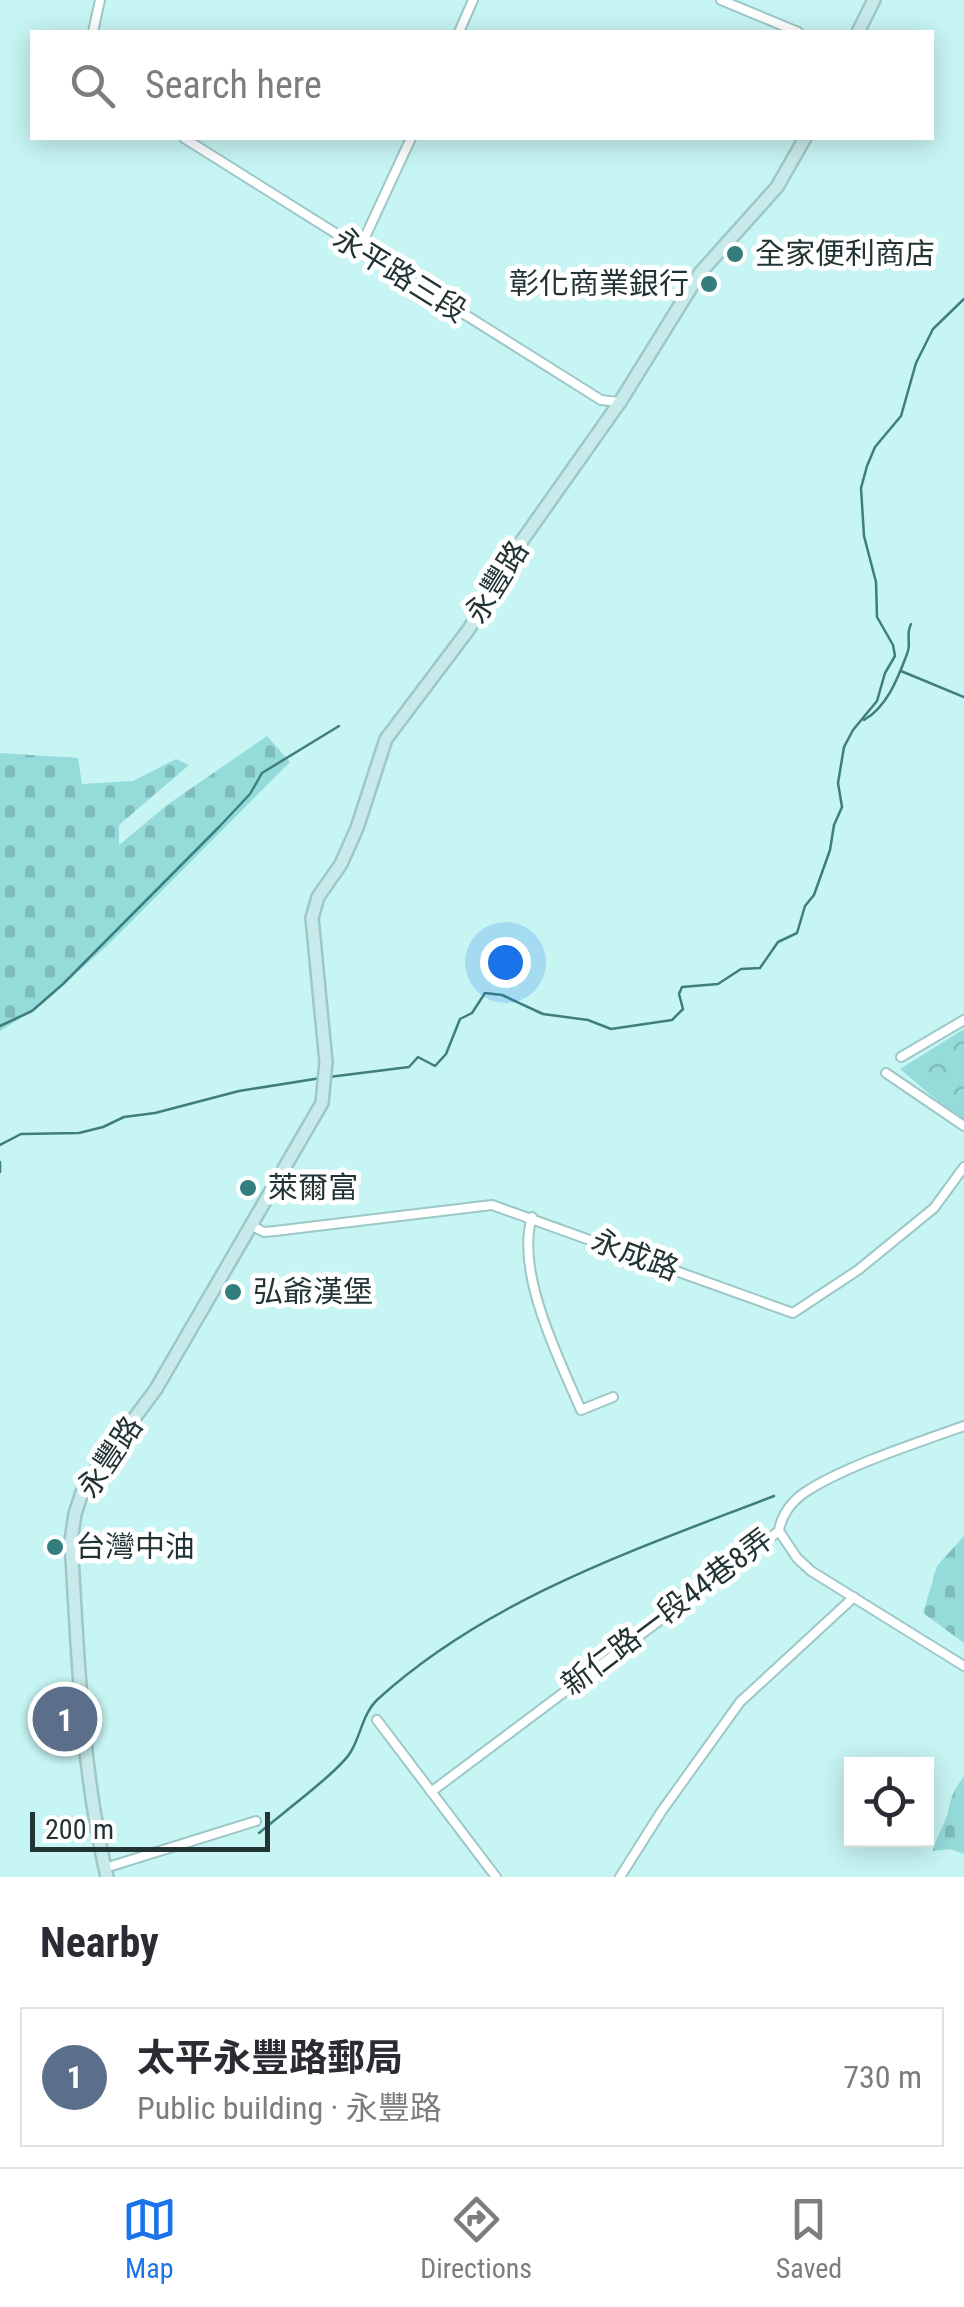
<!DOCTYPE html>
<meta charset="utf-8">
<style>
body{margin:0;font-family:"Roboto Condensed","Noto Sans TC",sans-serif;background:#f2f2f3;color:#2b2b33}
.controls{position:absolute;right:30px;bottom:30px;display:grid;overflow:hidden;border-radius:0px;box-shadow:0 5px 25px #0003}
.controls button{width:90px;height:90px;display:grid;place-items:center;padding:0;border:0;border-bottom:2px solid #e1e1e2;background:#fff;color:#2b2b33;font:50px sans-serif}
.scale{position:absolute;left:30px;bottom:25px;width:240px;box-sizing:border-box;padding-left:10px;border:5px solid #223434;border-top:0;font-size:28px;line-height:35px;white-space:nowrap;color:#223434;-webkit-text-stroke:8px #fff;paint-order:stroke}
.you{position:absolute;left:505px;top:962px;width:35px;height:35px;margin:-25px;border:8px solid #fff;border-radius:50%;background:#1a73e8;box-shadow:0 0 0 15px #1a73e833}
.badge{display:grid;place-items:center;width:65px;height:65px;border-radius:50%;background:#1a73e8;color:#fff;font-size:32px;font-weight:700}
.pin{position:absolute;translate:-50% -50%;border:5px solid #fff;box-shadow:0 2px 10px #0006}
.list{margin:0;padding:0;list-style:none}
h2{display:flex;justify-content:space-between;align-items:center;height:130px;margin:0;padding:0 40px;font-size:42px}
h2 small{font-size:32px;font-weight:400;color:#7c7c81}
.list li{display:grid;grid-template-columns:65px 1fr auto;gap:30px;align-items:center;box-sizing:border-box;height:140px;margin:0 20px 20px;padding:0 20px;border:2px solid #e1e1e2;border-radius:0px}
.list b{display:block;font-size:38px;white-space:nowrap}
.list p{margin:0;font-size:32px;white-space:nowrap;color:#7c7c81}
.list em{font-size:32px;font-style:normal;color:#7c7c81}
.icon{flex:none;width:55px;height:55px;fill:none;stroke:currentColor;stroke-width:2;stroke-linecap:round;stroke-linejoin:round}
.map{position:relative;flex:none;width:964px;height:1877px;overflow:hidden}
.search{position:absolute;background:#fff;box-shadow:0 5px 25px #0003;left:30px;right:30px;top:30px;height:110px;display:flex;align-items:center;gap:25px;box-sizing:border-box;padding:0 35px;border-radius:0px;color:#7c7c81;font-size:38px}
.sheet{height:290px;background:#fff}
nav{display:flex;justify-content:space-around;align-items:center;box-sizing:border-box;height:140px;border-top:2px solid #e1e1e2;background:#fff;font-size:28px;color:#7c7c81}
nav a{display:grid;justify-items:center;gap:5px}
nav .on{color:#1a73e8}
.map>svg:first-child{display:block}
.cemetery{fill:url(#cemetery-stones)}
.park{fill:url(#park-crowns)}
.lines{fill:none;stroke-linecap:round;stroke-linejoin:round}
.stream{stroke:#3f7e7e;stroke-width:2.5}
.street-casing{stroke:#9cc8c7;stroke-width:12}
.secondary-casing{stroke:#9cc8c7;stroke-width:16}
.street{stroke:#fff;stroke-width:8}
.secondary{stroke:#c9eaea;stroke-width:11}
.poi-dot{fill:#347d7d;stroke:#fff;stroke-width:4}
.labels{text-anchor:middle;stroke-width:10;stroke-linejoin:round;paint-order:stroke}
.poi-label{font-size:30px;fill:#223434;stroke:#fff;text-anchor:start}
.street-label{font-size:30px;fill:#223434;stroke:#fff}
</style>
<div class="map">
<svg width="964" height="1877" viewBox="0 0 964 1877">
<defs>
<pattern id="cemetery-stones" width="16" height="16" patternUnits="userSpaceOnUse" patternTransform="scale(2.5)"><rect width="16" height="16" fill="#94dbda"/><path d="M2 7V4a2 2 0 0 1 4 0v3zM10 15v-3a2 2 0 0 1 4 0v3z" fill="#7fbdbc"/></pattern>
<pattern id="park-crowns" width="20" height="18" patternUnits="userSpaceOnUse" patternTransform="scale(2.5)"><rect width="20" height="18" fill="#94dbda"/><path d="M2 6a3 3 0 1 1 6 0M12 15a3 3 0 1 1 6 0" fill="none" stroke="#7fbdbc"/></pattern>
</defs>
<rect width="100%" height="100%" fill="#c7f5f4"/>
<!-- cemetery -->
<g class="cemetery">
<polygon points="267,736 290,762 110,943 40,1006 0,1031 0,753 78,758 82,784 133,781 176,759 189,765 119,825 119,845 167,805"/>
<polygon points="964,1536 964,1643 923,1613 937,1566"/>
<path d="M964,1776V1854L950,1849L933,1851C936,1836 945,1825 948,1812C952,1795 953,1792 964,1776Z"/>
</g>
<!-- park -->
<polygon class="park" points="964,1029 964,1123 900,1069"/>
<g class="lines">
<!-- stream -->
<g class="stream">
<polyline points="901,671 964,697"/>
<path d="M864,720C887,707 898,678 907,654C912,643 905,636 911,624"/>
<polyline points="0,1026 32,1011 63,984 220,826 250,794 262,773 339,726"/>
<polyline points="329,1077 409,1067 418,1057 435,1066 446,1054 460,1019 472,1013 485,993 502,995 543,1014 588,1020 611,1029 672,1020 683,1009 679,994 682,987 718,984 741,969 760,968 778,942 797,933 805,906 814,895 830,850 834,825 842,807 838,783 844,747 853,730 877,701 885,673 895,656 893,645 877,617 876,582 864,536 861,488 867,466 875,447 901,416 916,363 933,329 964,299"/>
<polyline points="0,1145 21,1134 79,1133 103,1127 124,1117 155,1113 239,1091 321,1078"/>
<polyline points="0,1162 0,1172"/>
<path d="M259,1833C280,1815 338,1772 350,1753C361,1736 362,1714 378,1699C489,1598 637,1549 774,1496"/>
</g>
<!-- street casing -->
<g class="street-casing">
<g id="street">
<polyline points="721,0 798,32"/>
<polyline points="93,32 100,0"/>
<polyline points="459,32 473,0"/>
<polyline points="184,138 601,400 619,402"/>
<polyline points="360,248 411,138"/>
<polyline points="901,1057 964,1020"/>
<polyline points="886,1073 964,1126"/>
<path d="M532,1217C515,1272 559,1359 581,1410L613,1397"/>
<polyline points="252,1226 264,1232 275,1231 492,1205 793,1313 858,1270 934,1208 964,1167"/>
<polyline points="779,1531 797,1558 811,1571 964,1666"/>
<polyline points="377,1720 496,1877"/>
<path d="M431,1792L779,1531C781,1516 791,1502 804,1493C842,1467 919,1442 964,1426"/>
<polyline points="105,1868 256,1821"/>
<polyline points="620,1877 661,1812 740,1702 854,1597"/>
</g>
</g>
<!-- secondary casing -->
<g class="secondary-casing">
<g id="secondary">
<polyline points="858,32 874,0"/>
<path d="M107,1877C81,1767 78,1654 71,1541L75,1514L84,1486L156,1389L322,1103L326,1062L312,918L318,897L341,864L357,828L386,739L469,629L519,545L620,402L700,273L777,187L805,138"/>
</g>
</g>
<!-- street -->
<use href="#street" class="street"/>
<!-- secondary -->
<use href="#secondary" class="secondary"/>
</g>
<!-- markers -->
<g class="poi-dot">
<circle cx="735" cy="254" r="10"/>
<circle cx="709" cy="284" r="10"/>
<circle cx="248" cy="1188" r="10"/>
<circle cx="233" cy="1292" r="10"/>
<circle cx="55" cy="1547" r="10"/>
</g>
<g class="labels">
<!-- poi labels -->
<g class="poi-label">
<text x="755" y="264">全家便利商店</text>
<text x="689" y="294" text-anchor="end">彰化商業銀行</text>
<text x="268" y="1198">萊爾富</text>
<text x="253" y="1302">弘爺漢堡</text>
<text x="75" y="1557">台灣中油</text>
</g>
<!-- street labels -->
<g class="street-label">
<text transform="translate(400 275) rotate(32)" y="10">永平路三段</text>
<text transform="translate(497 582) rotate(-58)" y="10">永豐路</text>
<text transform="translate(635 1255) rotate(21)" y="10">永成路</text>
<text transform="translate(110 1457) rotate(-56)" y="10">永豐路</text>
<text transform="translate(667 1612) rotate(-37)" y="10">新仁路一段44巷8弄</text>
</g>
</g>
</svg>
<div class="controls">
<button><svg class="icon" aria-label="locate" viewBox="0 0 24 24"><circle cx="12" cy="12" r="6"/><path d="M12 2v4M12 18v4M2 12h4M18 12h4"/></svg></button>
</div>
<div class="scale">200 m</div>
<div class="you"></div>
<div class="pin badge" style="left:65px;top:1719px;background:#5c6f8a">1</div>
<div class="search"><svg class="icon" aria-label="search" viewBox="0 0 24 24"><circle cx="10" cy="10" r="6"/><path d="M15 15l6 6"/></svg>Search here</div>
</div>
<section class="sheet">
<h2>Nearby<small></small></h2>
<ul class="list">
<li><span class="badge" style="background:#5c6f8a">1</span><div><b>太平永豐路郵局</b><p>Public building · 永豐路</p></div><em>730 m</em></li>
</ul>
</section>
<nav>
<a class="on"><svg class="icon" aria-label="map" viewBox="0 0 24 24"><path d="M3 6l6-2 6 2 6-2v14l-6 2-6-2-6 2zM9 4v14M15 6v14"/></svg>Map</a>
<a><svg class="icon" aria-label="directions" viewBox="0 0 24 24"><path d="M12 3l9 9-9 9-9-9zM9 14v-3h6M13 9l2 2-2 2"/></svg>Directions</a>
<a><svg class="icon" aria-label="saved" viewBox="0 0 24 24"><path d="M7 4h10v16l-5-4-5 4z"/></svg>Saved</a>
</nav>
